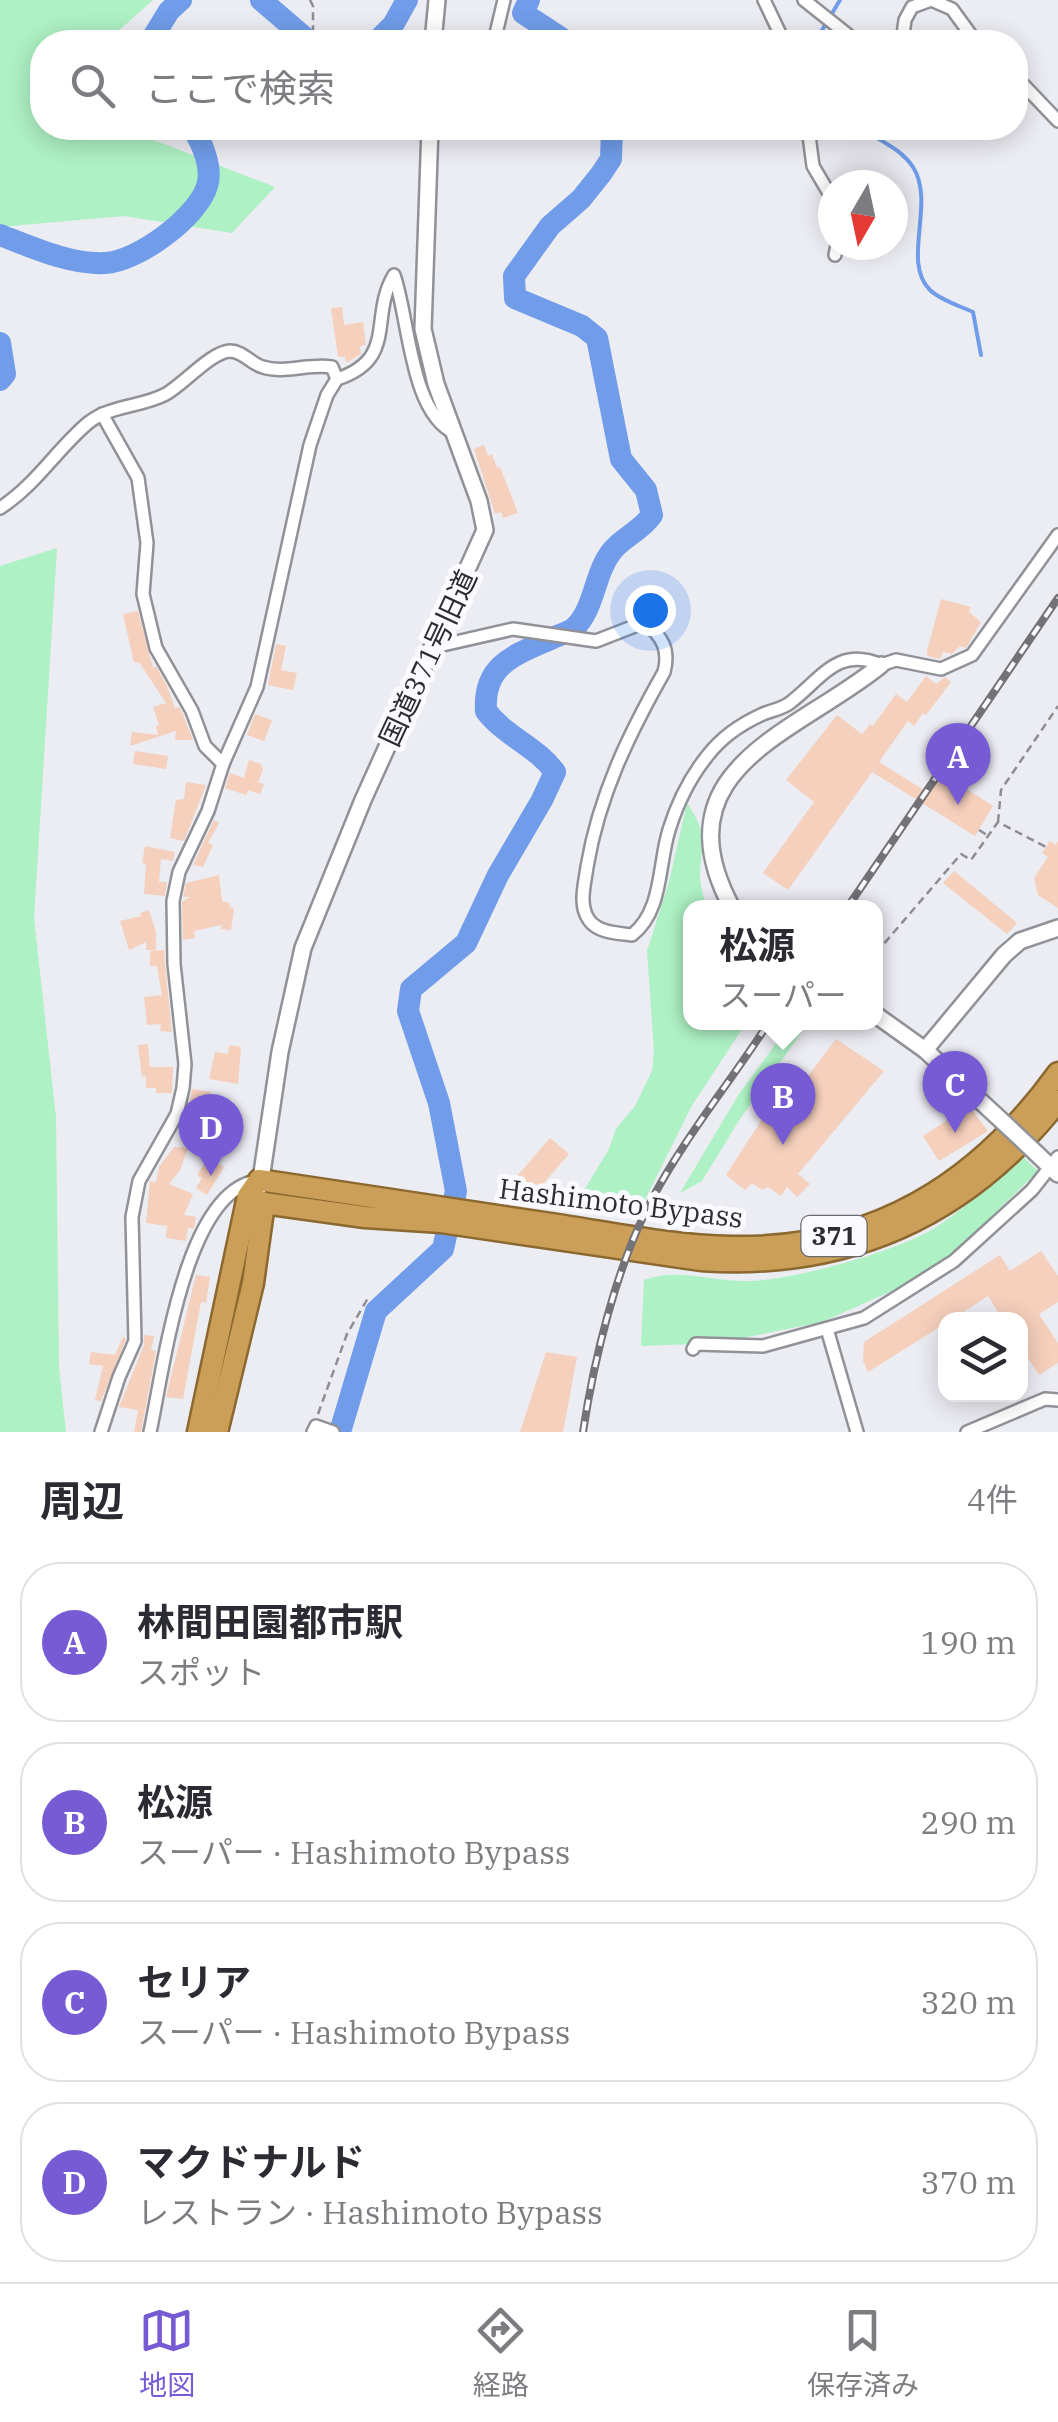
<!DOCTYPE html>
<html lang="ja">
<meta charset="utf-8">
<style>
body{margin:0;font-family:"IBM Plex Serif","Noto Sans JP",serif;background:#f7f7f7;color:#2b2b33}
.controls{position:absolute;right:30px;bottom:30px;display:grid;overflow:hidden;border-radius:20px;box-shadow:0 5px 25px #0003}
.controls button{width:90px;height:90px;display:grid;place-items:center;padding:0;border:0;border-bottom:2px solid #e1e1e2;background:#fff;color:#2b2b33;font:50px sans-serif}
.compass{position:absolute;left:818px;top:170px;width:90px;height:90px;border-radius:50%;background:#fff;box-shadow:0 5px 25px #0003;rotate:189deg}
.you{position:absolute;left:650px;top:610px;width:35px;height:35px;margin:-25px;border:8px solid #fff;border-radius:50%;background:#1a73e8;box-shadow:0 0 0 15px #1a73e833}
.badge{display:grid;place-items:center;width:65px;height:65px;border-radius:50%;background:#775bd5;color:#fff;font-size:32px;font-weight:700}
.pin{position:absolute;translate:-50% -82px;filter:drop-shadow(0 2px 5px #0008)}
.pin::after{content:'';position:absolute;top:52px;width:35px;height:30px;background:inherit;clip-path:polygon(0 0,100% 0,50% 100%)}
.popup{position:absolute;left:683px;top:900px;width:200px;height:130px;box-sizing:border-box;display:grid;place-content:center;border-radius:20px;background:#fff;filter:drop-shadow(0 2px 8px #0005);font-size:32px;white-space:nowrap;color:#7c7c81}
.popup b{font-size:38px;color:#2b2b33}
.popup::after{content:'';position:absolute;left:50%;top:100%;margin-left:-20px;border:20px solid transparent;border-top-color:#fff}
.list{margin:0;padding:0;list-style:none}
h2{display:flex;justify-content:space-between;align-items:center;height:130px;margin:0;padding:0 40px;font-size:42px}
h2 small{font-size:32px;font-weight:400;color:#7c7c81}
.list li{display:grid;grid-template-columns:65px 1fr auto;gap:30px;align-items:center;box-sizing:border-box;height:160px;margin:0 20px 20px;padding:0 20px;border:2px solid #e1e1e2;border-radius:40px}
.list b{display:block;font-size:38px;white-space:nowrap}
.list p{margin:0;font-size:32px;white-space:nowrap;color:#7c7c81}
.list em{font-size:32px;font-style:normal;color:#7c7c81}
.icon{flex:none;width:55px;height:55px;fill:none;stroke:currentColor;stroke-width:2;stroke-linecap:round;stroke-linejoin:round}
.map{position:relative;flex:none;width:1058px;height:1432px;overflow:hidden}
.search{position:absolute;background:#fff;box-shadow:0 5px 25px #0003;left:30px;right:30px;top:30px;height:110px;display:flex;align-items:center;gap:25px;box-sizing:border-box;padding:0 35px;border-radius:40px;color:#7c7c81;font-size:38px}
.sheet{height:850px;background:#fff}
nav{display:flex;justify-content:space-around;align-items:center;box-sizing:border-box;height:140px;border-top:2px solid #e1e1e2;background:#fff;font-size:28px;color:#7c7c81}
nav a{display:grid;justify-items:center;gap:5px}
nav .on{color:#775bd5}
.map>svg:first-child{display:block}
.green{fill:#aef1c4}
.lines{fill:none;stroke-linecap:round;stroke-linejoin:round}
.stream{stroke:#709ce9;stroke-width:4}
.river{stroke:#709ce9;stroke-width:22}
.building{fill:#f5d0bc}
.minor-casing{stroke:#919298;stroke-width:16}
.tertiary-casing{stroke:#919298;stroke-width:20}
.trunk-casing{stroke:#8b682f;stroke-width:25}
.path{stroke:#8d8d92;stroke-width:2.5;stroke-dasharray:8 5;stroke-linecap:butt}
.minor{stroke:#fff;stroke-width:11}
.tertiary{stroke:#fff;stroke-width:15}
.trunk{stroke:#cb9f58;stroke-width:20}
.rail-casing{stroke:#727277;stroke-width:8}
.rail{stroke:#fafaff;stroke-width:4;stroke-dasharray:11;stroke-linecap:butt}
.tertiary-bridge-casing{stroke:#919298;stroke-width:20;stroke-linecap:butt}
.tertiary-bridge{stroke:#fff;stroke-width:15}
.labels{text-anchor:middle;stroke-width:10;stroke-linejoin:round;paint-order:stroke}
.shield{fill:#fafaff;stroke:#6a6a6e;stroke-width:2.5}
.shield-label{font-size:25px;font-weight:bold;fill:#2d2d30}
.street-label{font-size:28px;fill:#2d2d30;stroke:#fafaff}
</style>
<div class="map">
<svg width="1058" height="1432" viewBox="0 0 1058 1432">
<rect width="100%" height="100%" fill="#ececf3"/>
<!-- green -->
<g class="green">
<polygon points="0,0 153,0 106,42 42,42 42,128 123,128 275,187 232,233 124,216 0,227"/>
<polygon points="57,548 34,918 56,1117 59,1367 66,1432 0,1432 0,566"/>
<path d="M687,803C708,835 702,839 700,874C700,885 704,897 706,907L690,908V1022L746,1023L691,1107L636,1218L575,1205L609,1149L616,1129L635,1106L652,1071L654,1052L647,951L669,882Z"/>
<polygon points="792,1022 808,1023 738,1122 702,1181 680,1193 739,1094"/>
<path d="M1021,1155L1038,1171L957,1250L903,1286L822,1322L718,1343L641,1346L644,1280C678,1267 713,1282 749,1281C794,1280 895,1252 933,1229C965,1209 994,1182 1021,1155Z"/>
</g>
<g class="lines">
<!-- stream -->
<g class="stream">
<polyline points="815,42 840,0"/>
<path d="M864,128C880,143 900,147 913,167C936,203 901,262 930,290C940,300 960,306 973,312L981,355"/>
</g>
<!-- river -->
<g class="river">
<polyline points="261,0 310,42"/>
<polyline points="529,0 523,13 567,42"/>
<polyline points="150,42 169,11 181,0"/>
<polyline points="376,42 393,25 407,0"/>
<path d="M0,235C31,247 71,265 105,263C137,262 198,217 207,186C213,168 202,142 192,128"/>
<polyline points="0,343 5,374 0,380"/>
<path d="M340,1432L376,1311L443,1249L456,1191L439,1103L408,1011L411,989L466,943L498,875L542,800L555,772C537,747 505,736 486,711C483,664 515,655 553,638C559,635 569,632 574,628C595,609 594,573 612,551C623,537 641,531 652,515L646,490L621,459L597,338L582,326L515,298L514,276L550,226L581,199L601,174L611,159L612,128"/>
</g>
</g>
<!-- building -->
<g class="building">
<polygon points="342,307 344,325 363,322 366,345 360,346 361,354 346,363 345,357 338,357 331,308"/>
<polygon points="484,445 488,456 492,454 497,468 500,467 518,513 503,518 501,512 495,514 474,449"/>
<polygon points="941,599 971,607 969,612 981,622 966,648 960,646 952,654 943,652 940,659 927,656 927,651"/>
<polygon points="138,611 153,668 156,666 167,686 175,708 179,707 183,715 193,740 175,740 176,731 130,746 132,732 158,735 156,726 159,725 153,707 166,703 139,662 134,663 123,614"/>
<polygon points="276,644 286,646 281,670 297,673 293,690 268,685"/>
<polygon points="926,676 936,684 945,677 951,682 926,715 923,713 914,726 908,721 879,762 927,792 940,772 993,806 975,836 872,772 788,890 763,873 814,802 786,780 837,715 862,734 870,724 873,726 896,694 907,702"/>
<polygon points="255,714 272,720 264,741 247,735"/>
<polygon points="135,751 168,756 166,769 133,764"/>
<polygon points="249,760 261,764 263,770 258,782 264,784 260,794 248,790 246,795 225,788 230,773 244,778"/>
<polygon points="186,782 206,785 184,841 170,838 176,800 184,799"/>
<polygon points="214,820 219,823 208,843 213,845 203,867 193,865"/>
<polygon points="1050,841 1056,845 1058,841 1058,908 1038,895 1034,878 1048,857 1042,853"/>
<polygon points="145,846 175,852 173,861 161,859 159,882 167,882 165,896 144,894 146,864 142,863"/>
<polygon points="954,871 1017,923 1007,934 943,883"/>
<polygon points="219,875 222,901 230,903 229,907 234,908 231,930 221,929 222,925 194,931 195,938 183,940 182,902 190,897 183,897 186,883"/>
<polygon points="149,910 156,932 156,950 146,950 146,942 129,950 120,921 141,916 140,913"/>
<polygon points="164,950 165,965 172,1032 160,1031 161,1024 147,1025 144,997 162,995 157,966 150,966 150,951"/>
<polygon points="836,1039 884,1071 798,1174 810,1184 797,1197 787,1187 781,1196 768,1187 762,1190 752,1183 745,1190 726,1175 780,1091 788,1083 799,1088"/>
<polygon points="148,1044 150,1067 173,1067 172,1093 156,1093 156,1088 146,1088 146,1076 142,1077 138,1045"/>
<polygon points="229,1045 241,1047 238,1084 209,1079 215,1052 228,1054"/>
<polygon points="192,1089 211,1092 208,1115 201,1114 194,1128 186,1126"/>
<polygon points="969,1106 988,1131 939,1161 923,1136"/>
<polygon points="550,1138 569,1154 537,1191 518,1175"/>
<polygon points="174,1147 188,1148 180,1170 169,1184 193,1194 184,1215 196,1217 194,1229 188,1228 186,1241 166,1238 167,1226 146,1223 150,1181 156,1182 159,1167"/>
<polygon points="212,1160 224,1167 207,1195 196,1188 202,1178 197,1175 206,1162 210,1164"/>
<polygon points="1041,1251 1058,1276 1058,1302 1039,1314 1058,1343 1058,1363 1039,1375 1020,1346 1020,1320 1003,1320 988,1296 951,1320 946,1320 946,1323 868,1372 863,1361 864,1342 1000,1255 1010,1271"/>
<polygon points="196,1275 210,1277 206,1303 201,1302 183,1399 166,1397"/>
<polygon points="144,1335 154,1336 151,1350 156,1351 141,1432 134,1432 138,1410 119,1407 144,1345"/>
<polygon points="123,1337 126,1339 101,1401 95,1400 103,1366 89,1364 91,1352 115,1355"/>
<polygon points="546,1352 577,1357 563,1432 520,1432"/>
</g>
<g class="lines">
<!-- minor casing -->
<g class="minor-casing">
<g id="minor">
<polyline points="764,0 784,42"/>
<polyline points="804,0 857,42"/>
<polyline points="494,42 504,0"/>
<polyline points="902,42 905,20 912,7 931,0 952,9 976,42"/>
<polyline points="1016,77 1058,121"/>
<polyline points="808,128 813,166 833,200"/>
<polyline points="835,255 837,245"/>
<polyline points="102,414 138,478 147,543 143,594 156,648 192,711 205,746 223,764"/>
<path d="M0,508C35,486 57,449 88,423C110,405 142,407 166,394C184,384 211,352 230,351C243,351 251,364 263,367C284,374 310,363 332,367L337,379"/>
<path d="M434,647L513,629L596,641L645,622C662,637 670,649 664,672C629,734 599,795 587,867C585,883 578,905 589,920C598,933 618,933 632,935C663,911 658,865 669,830C677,804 691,776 708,755C722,737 743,723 763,714C772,710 783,709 791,702C822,678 838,646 881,665L896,660L941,669L972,655L1058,535"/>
<polyline points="827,1329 857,1432"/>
<polyline points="693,1349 696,1344 763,1346 864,1318 954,1261 1032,1190 1058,1157"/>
<path d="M101,1432L119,1377L135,1341L132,1217L139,1181L177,1114L183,1088L185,1064L174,964L173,901L179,872L208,811L223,764L257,687L310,445L327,395L337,379C398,359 369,317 394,275C409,317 410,414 455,433"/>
<path d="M150,1432C163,1373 184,1191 257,1181"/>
<polyline points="313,1432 316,1426 333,1432"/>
<polyline points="967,1432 1045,1399 1058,1400"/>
</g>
</g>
<!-- tertiary casing -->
<g class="tertiary-casing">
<g id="tertiary">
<polyline points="433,42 437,0"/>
<path d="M732,908C657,768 796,734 881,665"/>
<polyline points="876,1015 925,1050 1002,1121"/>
<polyline points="925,1050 1004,955 1020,941 1058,928"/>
<polyline points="1036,1153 1058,1174"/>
<polyline points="260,1186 280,1052 303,948 363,800 485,530 479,501 436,384 423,329 430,128"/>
</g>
</g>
<!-- trunk casing -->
<g class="trunk-casing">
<g id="trunk">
<path d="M248,1196L264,1203L365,1217L441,1222L701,1260C848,1270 967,1216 1058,1101"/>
<path d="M198,1432L248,1196L259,1180C356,1194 454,1210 551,1224C611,1233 672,1246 732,1247C873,1250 978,1184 1058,1073"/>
<polyline points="217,1432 253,1283 264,1203"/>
</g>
</g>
<!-- path -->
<g class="path">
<polyline points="310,0 313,6 313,42"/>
<polyline points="998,822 1001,790 1058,706"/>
<polyline points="979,830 987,835"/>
<polyline points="876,953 961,854 971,860 998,822 1046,847"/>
<polyline points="318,1414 347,1334 368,1298"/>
</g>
<!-- minor -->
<use href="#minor" class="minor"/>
<!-- tertiary -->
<use href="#tertiary" class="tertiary"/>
<!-- trunk -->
<use href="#trunk" class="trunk"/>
<!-- rail casing -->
<g class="rail-casing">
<g id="rail">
<polyline points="847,908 1058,598"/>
<path d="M583,1432C594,1359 616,1268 650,1203C683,1139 730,1083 769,1022"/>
</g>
</g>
<!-- rail -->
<use href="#rail" class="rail"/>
<!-- tertiary-bridge casing -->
<g class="tertiary-bridge-casing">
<polyline id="tertiary-bridge" points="1002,1121 1036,1153"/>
</g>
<!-- tertiary-bridge -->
<use href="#tertiary-bridge" class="tertiary-bridge"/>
</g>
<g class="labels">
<!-- shield labels -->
<rect class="shield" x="801.5" y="1216" width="65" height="40" rx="8"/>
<g class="shield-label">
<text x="834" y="1245">371</text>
</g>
<!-- street labels -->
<g class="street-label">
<text transform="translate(428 658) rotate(-65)" y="10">国道371号旧道</text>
<text transform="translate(621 1203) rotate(7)" y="10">Hashimoto Bypass</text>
</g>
</g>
</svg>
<div class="controls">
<button><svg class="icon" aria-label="layers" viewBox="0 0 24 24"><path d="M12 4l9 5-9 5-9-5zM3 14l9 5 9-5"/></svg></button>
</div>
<svg class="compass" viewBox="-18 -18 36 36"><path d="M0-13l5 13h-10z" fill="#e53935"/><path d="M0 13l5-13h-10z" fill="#7c7c81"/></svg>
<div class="you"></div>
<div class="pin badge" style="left:958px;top:805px">A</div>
<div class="pin badge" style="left:783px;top:1145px">B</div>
<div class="popup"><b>松源</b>スーパー</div>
<div class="pin badge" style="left:955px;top:1133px">C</div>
<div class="pin badge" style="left:211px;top:1176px">D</div>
<div class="search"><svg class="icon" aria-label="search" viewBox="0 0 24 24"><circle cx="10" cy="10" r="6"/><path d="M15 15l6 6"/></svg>ここで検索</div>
</div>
<section class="sheet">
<h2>周辺<small>4件</small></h2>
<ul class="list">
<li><span class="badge">A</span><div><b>林間田園都市駅</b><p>スポット</p></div><em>190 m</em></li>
<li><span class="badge">B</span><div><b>松源</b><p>スーパー · Hashimoto Bypass</p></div><em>290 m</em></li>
<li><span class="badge">C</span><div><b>セリア</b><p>スーパー · Hashimoto Bypass</p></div><em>320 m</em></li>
<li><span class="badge">D</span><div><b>マクドナルド</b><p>レストラン · Hashimoto Bypass</p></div><em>370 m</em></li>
</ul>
</section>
<nav>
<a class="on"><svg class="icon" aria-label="map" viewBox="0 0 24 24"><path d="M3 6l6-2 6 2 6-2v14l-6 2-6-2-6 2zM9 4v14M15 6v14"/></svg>地図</a>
<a><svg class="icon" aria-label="directions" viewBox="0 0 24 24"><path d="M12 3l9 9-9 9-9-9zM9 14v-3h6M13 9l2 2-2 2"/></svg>経路</a>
<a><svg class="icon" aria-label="saved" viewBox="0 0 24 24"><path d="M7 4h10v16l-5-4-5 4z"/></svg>保存済み</a>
</nav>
